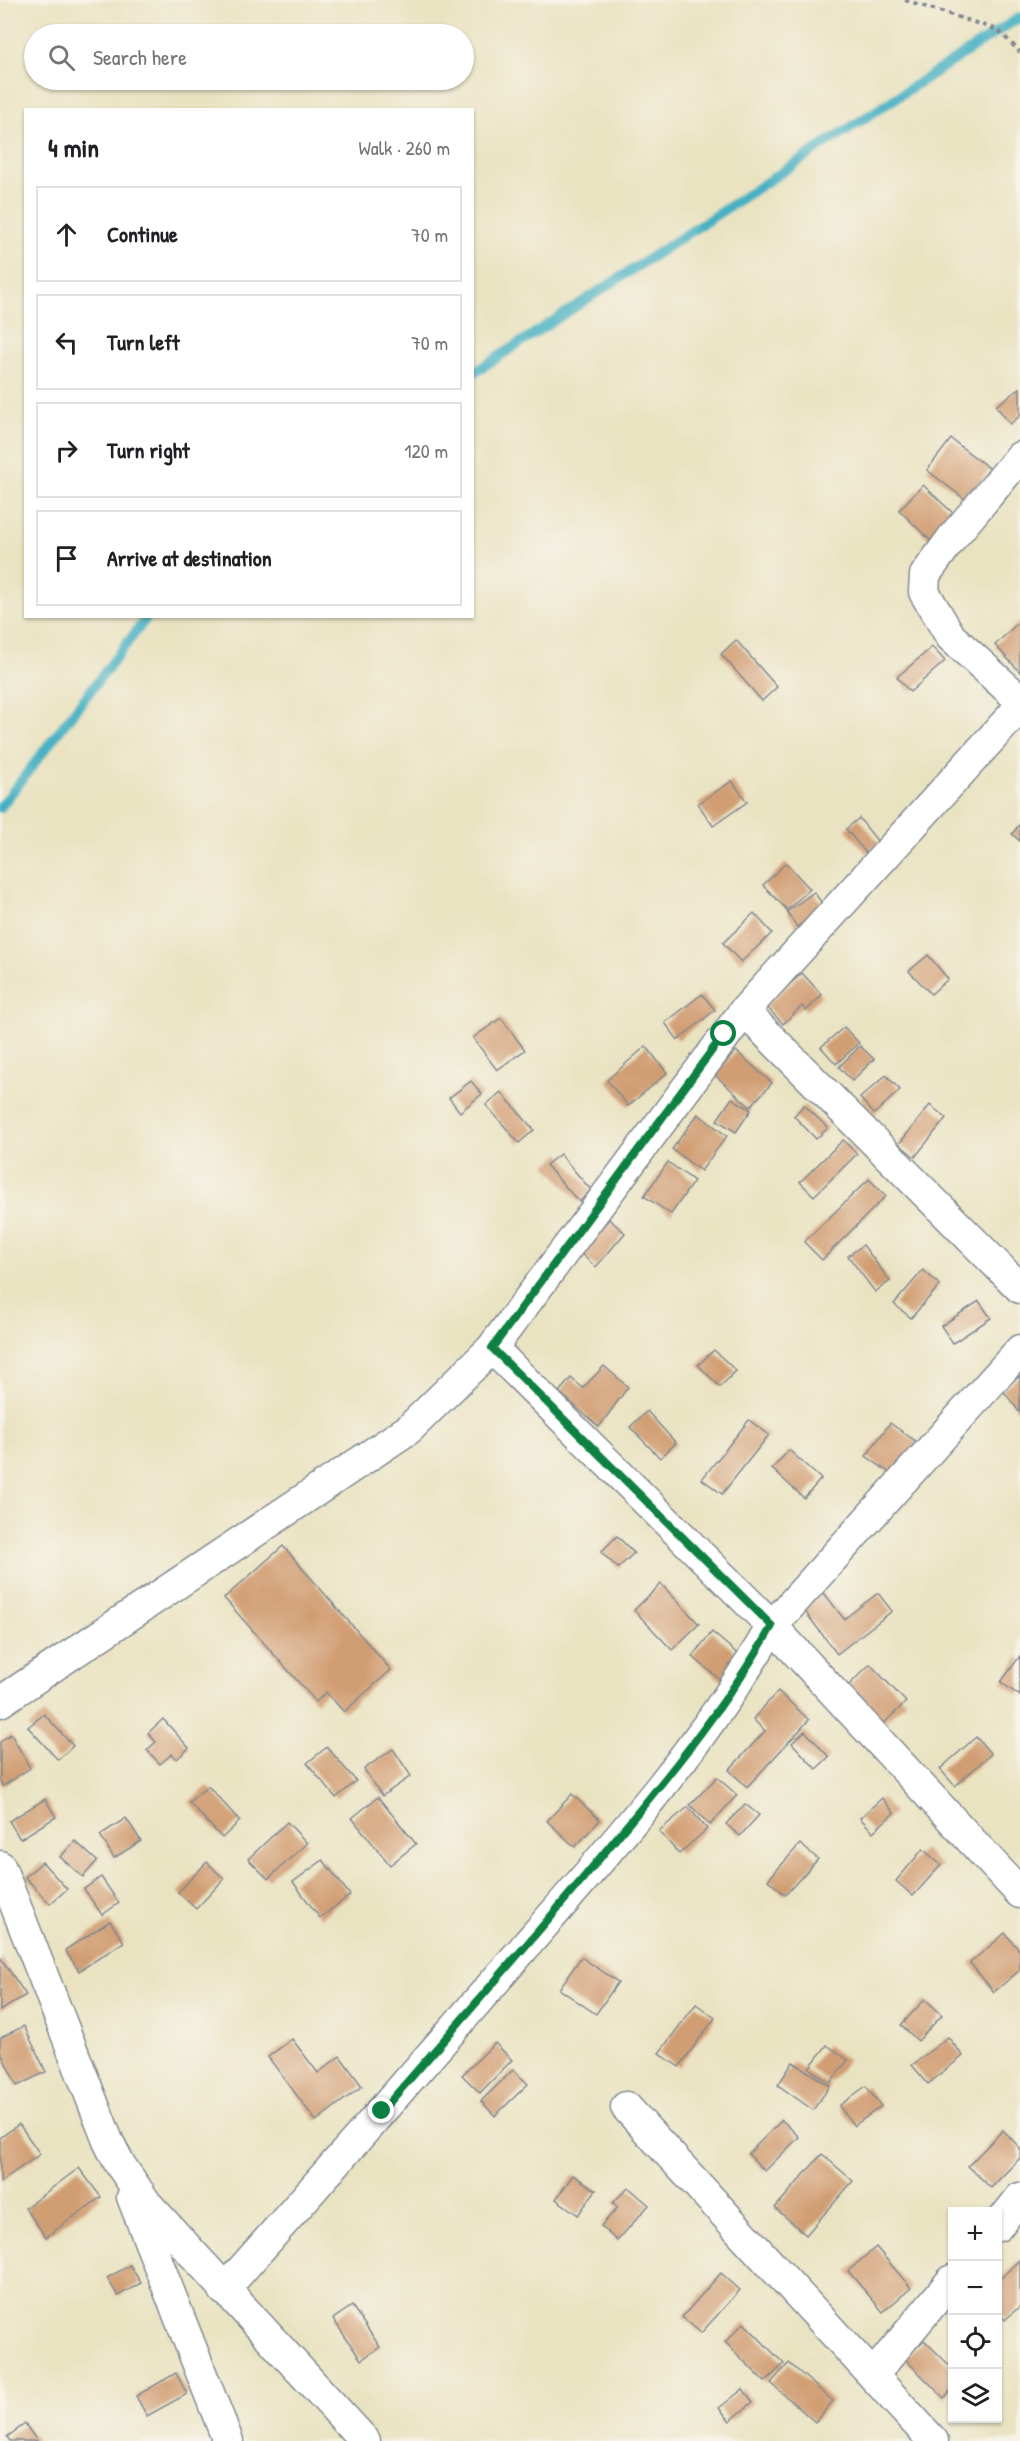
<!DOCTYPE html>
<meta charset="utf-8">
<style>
body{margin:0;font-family:"Patrick Hand",sans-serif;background:#f2f2f2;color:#202124}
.controls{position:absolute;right:18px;bottom:18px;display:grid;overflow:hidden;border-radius:0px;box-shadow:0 2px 4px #0004}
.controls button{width:54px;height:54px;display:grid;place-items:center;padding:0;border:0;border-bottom:2px solid #e0e0e0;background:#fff;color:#202124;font:30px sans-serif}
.stop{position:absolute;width:18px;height:18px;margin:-14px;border:4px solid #0b8043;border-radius:50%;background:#fff}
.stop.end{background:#0b8043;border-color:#fff;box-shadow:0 2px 6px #0008}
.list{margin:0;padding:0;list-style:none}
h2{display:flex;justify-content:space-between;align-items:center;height:78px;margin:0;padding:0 24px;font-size:26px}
h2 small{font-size:20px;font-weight:400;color:#757577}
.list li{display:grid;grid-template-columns:39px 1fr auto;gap:18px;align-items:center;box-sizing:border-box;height:96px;margin:0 12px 12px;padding:0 12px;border:2px solid #e0e0e0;border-radius:0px}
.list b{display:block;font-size:22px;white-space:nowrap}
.list em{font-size:20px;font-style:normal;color:#757577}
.icon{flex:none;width:33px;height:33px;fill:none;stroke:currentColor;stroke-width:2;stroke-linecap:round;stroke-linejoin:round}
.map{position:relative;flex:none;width:1020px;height:2441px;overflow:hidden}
.search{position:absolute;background:#fff;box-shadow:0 2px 4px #0004;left:24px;top:24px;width:450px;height:66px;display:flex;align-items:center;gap:15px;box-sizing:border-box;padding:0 21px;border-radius:33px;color:#757577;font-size:22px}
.panel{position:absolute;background:#fff;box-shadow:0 2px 4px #0004;left:24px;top:108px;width:450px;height:510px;border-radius:0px}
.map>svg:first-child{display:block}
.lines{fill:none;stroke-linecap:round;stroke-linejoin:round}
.stream{stroke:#46b1c3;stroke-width:10}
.building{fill:#d19e73}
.minor-casing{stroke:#828990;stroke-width:33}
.path{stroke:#828990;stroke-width:4;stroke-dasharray:4.5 4.5;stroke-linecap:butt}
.minor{stroke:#fff;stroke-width:30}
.route{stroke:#0b8043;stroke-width:8}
</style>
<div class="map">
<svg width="1020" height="2441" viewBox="0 0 1020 2441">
<rect width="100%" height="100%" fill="#f7f3e8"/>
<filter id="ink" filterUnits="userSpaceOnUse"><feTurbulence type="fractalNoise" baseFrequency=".0167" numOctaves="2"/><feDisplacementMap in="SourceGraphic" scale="12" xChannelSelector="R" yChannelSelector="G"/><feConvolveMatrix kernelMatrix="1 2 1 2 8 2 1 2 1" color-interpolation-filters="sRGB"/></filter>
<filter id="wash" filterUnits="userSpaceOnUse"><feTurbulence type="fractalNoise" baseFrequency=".008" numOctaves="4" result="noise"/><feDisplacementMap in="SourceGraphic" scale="24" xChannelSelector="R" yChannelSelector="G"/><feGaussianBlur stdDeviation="1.35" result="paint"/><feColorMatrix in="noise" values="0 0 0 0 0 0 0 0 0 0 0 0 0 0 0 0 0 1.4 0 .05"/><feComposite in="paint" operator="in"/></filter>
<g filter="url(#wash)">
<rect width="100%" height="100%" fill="#eae3c2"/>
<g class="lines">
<!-- stream -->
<g class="stream">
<polyline points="472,374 1020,17"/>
<polyline points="0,808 148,616"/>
</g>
</g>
<g id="blocks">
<!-- building -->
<g class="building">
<polygon points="1020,388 1020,416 1010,424 996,406"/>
<polygon points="951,439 990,469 966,500 927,470"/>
<polygon points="923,485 955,515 931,541 899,510"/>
<polygon points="1020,621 1020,672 995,645"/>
<polygon points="736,640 777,687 762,701 721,654"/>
<polygon points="932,647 945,661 910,692 897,677"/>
<polygon points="732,781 747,802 713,826 698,804"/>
<polygon points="859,818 879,843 866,853 846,829"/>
<polygon points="1020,824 1020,841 1012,834"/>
<polygon points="786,863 810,889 787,910 763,885"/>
<polygon points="814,892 824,906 797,927 787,912"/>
<polygon points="754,913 772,933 741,962 723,943"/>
<polygon points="928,955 948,979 931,994 909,971"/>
<polygon points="802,973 822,995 806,1011 802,1006 783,1024 766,1006"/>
<polygon points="702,994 715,1010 678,1040 665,1023"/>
<polygon points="501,1018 525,1050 497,1070 473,1038"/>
<polygon points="844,1027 859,1043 836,1064 821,1047"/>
<polygon points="646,1046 667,1073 628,1106 607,1080"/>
<polygon points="860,1046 874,1059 852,1081 839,1067"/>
<polygon points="736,1051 772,1083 750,1107 715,1075"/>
<polygon points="886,1075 900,1090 874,1114 860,1098"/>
<polygon points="471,1081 482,1094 460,1112 449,1098"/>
<polygon points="501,1092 534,1130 519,1143 486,1105"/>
<polygon points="732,1098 751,1110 736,1132 717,1120"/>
<polygon points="804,1105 828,1128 816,1139 794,1116"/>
<polygon points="930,1105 946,1118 915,1157 899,1144"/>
<polygon points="698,1114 727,1136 701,1171 672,1149"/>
<polygon points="843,1140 857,1154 814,1196 800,1182"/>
<polygon points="560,1154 591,1190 579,1202 546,1165"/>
<polygon points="668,1162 694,1181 671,1214 644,1196"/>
<polygon points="869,1179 886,1196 822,1260 804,1242"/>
<polygon points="609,1219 625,1233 596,1267 580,1253"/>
<polygon points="863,1245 890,1281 875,1292 848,1256"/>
<polygon points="923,1270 940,1285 911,1318 894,1304"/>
<polygon points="979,1301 991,1318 953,1343 941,1326"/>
<polygon points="714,1350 736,1371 720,1387 698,1365"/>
<polygon points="604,1366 628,1387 599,1427 559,1392 571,1378 583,1388"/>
<polygon points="1020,1376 1020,1413 1002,1389"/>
<polygon points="647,1411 676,1443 660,1458 630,1427"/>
<polygon points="749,1420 769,1435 722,1494 702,1479"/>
<polygon points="890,1423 918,1443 894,1476 866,1456"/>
<polygon points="789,1450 821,1479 804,1498 772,1469"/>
<polygon points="617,1536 634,1553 618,1568 601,1552"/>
<polygon points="283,1546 391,1670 344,1712 326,1692 316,1702 224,1598"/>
<polygon points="661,1584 699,1624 672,1650 634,1610"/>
<polygon points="821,1589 844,1619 878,1593 892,1611 837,1654 800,1605"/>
<polygon points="712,1632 746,1661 725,1684 692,1656"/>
<polygon points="1020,1656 1020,1696 1001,1682"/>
<polygon points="870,1664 906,1702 883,1724 848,1686"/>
<polygon points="778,1691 809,1720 747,1787 729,1770 765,1731 753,1719"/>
<polygon points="44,1714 73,1746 58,1760 28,1727"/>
<polygon points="163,1719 189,1748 177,1759 172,1754 160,1764 147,1750 156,1742 148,1733"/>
<polygon points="805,1731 829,1757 816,1769 792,1743"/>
<polygon points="11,1734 30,1768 3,1786 0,1782 0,1742"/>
<polygon points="976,1737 991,1754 955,1786 940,1769"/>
<polygon points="327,1747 356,1781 336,1798 307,1763"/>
<polygon points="393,1749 411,1776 382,1796 364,1769"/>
<polygon points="717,1777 737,1795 710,1825 690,1805"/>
<polygon points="208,1786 240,1821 222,1838 189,1802"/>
<polygon points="572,1794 600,1820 575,1847 547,1821"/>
<polygon points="378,1797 416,1844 390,1865 352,1818"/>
<polygon points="882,1798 894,1813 873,1832 860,1818"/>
<polygon points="45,1799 56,1817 20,1839 9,1821"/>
<polygon points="745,1804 759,1815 740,1836 726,1824"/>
<polygon points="688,1807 707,1829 679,1854 659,1831"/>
<polygon points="126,1818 141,1841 114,1858 100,1835"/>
<polygon points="287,1822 307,1843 268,1879 248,1859"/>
<polygon points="75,1841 97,1861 83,1877 60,1857"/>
<polygon points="800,1844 818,1859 785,1895 768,1880"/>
<polygon points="923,1849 941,1865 913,1896 896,1881"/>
<polygon points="323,1860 350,1895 320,1918 293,1882"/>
<polygon points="42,1862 67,1889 50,1904 25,1877"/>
<polygon points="207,1862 224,1879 196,1909 178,1892"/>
<polygon points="101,1877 119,1903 102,1915 84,1889"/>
<polygon points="110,1921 124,1942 79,1971 65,1950"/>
<polygon points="1005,1933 1020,1951 1020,1970 994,1992 970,1963"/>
<polygon points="0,1957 26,1995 0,2011"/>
<polygon points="581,1957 618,1982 596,2014 559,1989"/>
<polygon points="925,1999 942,2015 918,2041 901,2025"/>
<polygon points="696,2004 715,2018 679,2067 659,2053"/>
<polygon points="24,2026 46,2072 17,2086 0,2051 0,2038"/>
<polygon points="948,2037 963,2056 928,2084 912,2065"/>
<polygon points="292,2039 318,2073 340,2056 362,2086 316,2121 268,2057"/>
<polygon points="495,2043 512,2060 480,2093 462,2075"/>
<polygon points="827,2045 848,2060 830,2083 809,2068"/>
<polygon points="793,2062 830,2086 813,2110 778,2085"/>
<polygon points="513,2070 528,2084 495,2116 481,2101"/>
<polygon points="866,2086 881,2106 854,2126 839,2106"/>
<polygon points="782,2120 799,2137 765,2171 748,2154"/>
<polygon points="19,2124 40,2154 0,2182 0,2138"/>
<polygon points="1003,2130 1020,2148 1020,2158 991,2188 968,2166"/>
<polygon points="822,2154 853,2181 806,2235 775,2208"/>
<polygon points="79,2168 101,2197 46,2237 25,2208"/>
<polygon points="573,2175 596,2190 578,2215 556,2199"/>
<polygon points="628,2187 649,2205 617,2241 601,2226 618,2207 613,2203"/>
<polygon points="876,2247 911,2288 883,2312 848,2271"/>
<polygon points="1020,2259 1020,2306 1005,2320 998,2313 998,2281"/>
<polygon points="130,2265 141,2283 118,2296 107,2278"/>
<polygon points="721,2273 740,2290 701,2333 682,2317"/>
<polygon points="352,2306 380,2347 361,2360 333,2319"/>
<polygon points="744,2323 784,2364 765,2382 725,2342"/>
<polygon points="924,2340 952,2368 952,2389 944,2398 905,2359"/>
<polygon points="789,2363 833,2401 815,2422 771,2383"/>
<polygon points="176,2373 187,2394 147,2416 136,2396"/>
<polygon points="743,2389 753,2402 730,2421 719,2408"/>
<polygon points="25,2424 37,2441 10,2441 7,2437"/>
</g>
</g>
</g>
<g filter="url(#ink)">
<use href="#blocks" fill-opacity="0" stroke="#828990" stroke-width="1.5"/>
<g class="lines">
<!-- minor casing -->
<g class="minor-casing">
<g id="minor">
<polyline points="1020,457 952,538 925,575 924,592 951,637 1020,700"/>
<polyline points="744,1011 1020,707"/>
<polyline points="492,1348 772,1626 1020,1893"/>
<polyline points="0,1702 409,1429 492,1348 744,1011 1020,1288"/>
<polyline points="0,1866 108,2141 119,2163 147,2204 365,2441"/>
<polyline points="626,2107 933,2441"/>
<polyline points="132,2197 228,2441"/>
<polyline points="998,2226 1020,2198"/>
<path d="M224,2290C324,2177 424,2063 523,1949C611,1848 705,1743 772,1626L1020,1350"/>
<polyline points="874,2374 952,2280"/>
</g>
</g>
<!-- path -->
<polyline class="path" points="905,0 998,30 1020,52"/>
<!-- minor -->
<use href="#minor" class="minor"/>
</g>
</g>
<g class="lines" filter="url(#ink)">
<!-- route -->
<path class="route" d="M382,2111C462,2019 542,1929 619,1835C674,1769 729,1701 772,1626L492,1348L724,1034"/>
</g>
</svg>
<div class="controls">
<button>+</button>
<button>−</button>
<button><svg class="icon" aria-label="locate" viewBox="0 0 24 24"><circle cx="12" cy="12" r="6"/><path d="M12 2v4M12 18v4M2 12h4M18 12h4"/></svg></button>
<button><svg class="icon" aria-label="layers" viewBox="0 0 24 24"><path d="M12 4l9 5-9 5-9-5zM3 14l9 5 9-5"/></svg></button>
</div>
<div class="stop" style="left:724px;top:1034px"></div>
<div class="stop end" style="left:382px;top:2111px"></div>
<div class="search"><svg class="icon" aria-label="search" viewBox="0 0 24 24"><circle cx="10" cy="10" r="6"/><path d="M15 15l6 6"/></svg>Search here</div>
<section class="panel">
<h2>4 min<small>Walk · 260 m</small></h2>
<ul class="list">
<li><svg class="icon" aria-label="ahead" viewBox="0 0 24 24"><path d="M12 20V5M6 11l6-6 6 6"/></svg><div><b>Continue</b></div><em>70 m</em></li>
<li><svg class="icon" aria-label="left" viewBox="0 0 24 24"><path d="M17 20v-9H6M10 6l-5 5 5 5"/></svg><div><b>Turn left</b></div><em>70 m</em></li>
<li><svg class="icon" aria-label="right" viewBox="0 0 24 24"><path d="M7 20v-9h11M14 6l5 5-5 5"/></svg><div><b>Turn right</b></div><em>120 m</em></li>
<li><svg class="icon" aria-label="arrive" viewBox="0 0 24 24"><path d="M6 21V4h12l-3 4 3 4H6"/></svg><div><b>Arrive at destination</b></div></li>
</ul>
</section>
</div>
